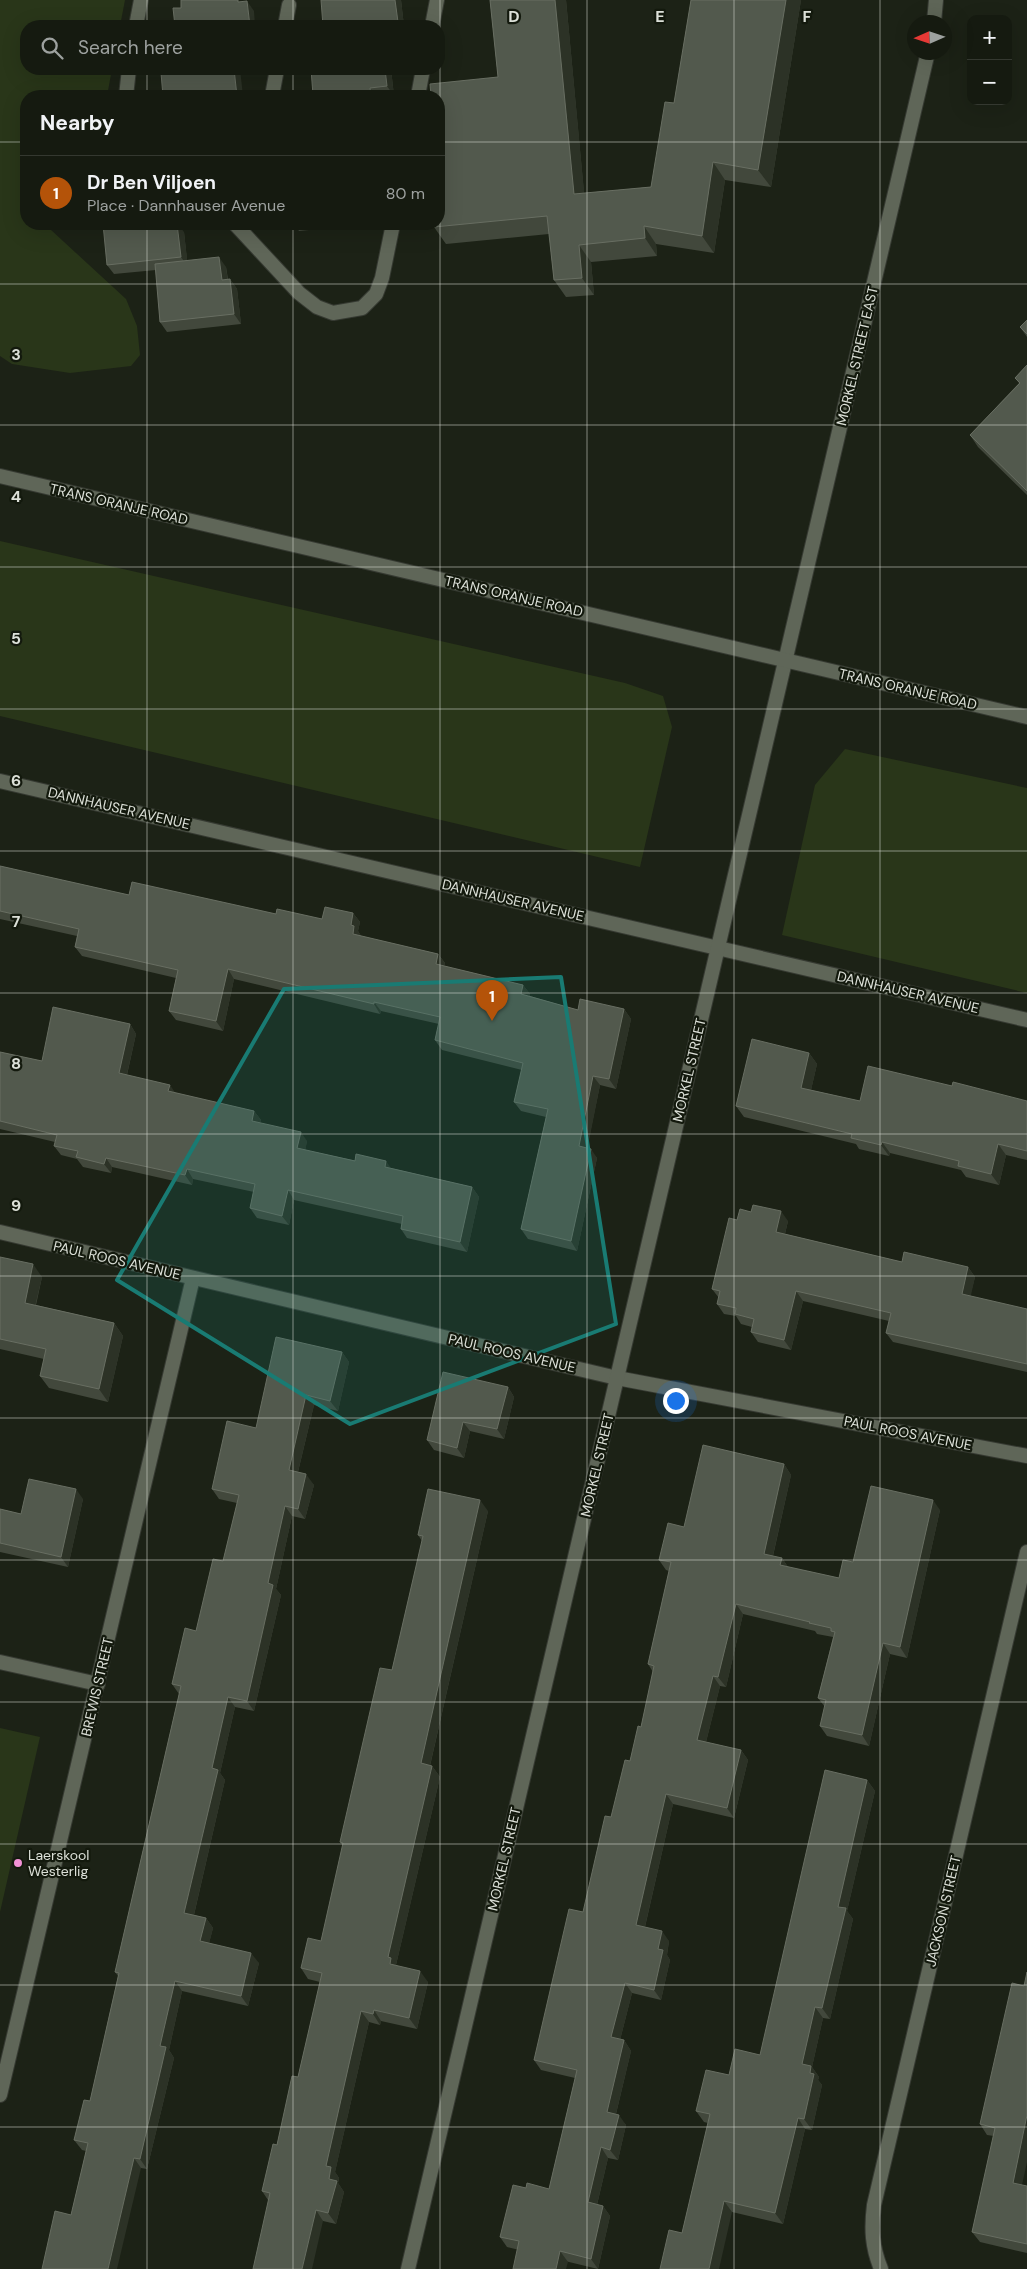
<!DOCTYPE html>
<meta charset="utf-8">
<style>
body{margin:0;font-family:"DM Sans",sans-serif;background:#22271e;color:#f1f3f6}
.controls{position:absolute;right:15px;top:15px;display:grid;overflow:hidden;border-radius:10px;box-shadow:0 5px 20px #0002}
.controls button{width:45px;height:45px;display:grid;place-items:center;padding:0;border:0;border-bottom:1px solid #343830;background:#151a10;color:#f1f3f6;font:25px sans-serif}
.compass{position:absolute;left:907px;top:15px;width:45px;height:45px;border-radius:50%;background:#151a10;box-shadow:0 5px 20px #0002;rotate:267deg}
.you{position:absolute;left:675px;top:1400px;width:18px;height:18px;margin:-12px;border:4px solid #fff;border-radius:50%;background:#1a73e8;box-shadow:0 0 0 8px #1a73e833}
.badge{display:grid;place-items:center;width:32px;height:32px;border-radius:50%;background:#b45309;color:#fff;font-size:16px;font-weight:700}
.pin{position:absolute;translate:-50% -41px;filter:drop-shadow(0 1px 2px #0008)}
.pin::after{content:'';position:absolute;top:26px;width:18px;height:15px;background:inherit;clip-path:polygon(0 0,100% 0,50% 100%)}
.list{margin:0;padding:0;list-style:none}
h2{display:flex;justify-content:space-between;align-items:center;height:65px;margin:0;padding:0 20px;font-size:21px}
h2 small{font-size:16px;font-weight:400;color:#9da19f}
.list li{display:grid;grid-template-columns:32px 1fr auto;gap:15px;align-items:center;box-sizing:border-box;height:75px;padding:0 20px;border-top:1px solid #343830}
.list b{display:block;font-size:19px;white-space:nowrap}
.list p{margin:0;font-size:16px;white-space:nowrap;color:#9da19f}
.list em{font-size:16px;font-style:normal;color:#9da19f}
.icon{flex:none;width:28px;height:28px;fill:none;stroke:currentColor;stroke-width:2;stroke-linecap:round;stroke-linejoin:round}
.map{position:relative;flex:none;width:1027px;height:2269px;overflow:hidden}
.search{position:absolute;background:#151a10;box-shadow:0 5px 20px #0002;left:20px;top:20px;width:425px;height:55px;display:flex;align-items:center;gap:12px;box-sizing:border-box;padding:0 18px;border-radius:20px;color:#9da19f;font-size:19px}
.panel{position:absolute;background:#151a10;box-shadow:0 5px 20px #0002;left:20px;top:90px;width:425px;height:140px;border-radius:20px}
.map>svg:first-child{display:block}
.green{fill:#293619}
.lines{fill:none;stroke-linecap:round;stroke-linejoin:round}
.minor-casing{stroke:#363a32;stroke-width:16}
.secondary-casing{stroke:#363a32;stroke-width:16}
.minor{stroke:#5f6658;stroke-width:14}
.secondary{stroke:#5f6658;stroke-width:14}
.wall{fill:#42483c}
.shaded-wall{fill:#2c3226}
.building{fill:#52594d;stroke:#686e62}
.marked{fill:#197b73;fill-opacity:0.2;stroke:#197b73;stroke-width:4;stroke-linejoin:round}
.grid{fill:none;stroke:#dce0d8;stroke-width:1;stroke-opacity:0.55}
.poi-dot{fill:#f291d6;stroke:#13190d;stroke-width:2}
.labels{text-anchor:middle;stroke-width:4.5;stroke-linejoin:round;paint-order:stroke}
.street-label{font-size:14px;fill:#dce0d8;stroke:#13190d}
.poi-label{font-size:14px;fill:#dce0d8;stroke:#13190d;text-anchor:start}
.grid-label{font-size:16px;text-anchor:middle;font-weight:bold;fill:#dce0d8;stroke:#13190d;stroke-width:4.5;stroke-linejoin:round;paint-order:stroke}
</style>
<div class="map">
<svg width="1027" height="2269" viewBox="0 0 1027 2269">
<rect width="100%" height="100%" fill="#1c2216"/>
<!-- green -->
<g class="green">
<polygon points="0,0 125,0 120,26 26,26 26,69 112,69 107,96 26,96 26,224 49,224 51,230 126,299 137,326 140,355 131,366 70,373 12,364 0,356"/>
<polygon points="0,541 625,683 663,696 672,727 640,867 0,716"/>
<polygon points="845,749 1027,788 1027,993 782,935 815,785"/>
<polygon points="0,1728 40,1737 0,1912"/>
</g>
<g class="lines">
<!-- minor casing -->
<g class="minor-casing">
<g id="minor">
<polyline points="934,22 936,0"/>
<polyline points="136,26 141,0"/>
<polyline points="285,26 289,5"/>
<polyline points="432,26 437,0"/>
<polyline points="126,96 129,69"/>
<polyline points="272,96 277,69"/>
<polyline points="418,96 423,69"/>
<polyline points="235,224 299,293 317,307 333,313 362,308 376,294 382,278 393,224"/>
<polyline points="0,781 1027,1020"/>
<polyline points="0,1232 617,1378 1027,1456"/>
<polyline points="0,1662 98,1684"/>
<polyline points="0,2095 193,1278"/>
<polyline points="408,2269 928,52"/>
<path d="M881,2269C872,2247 871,2229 874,2205L1027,1552"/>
</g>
</g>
<!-- secondary casing -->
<g class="secondary-casing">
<polyline id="secondary" points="0,476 1027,717"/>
</g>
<!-- minor -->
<use href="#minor" class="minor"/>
<!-- secondary -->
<use href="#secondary" class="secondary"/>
</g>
<!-- wall -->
<g class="wall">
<polygon points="401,0 404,26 323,26"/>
<polygon points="490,0 566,0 584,193 651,187 674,103 691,0 801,0 771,187 725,180 714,253 656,244 657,256 591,262 594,295 566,297 554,280 549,234 446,244 434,227 498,77"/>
<polygon points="311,69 391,69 394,96 305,96 313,95"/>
<polygon points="294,224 368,224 299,231"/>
<polygon points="184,232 187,260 226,267 228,279 230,279 237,289 241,324 167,332 160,322 156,270 114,274 107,265"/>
<polygon points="1027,320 1027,337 1020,327"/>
<polygon points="1027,365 1027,495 978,447 970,435 1019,383 1015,378"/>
<polygon points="0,866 129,895 276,914 322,919 353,913 360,922 358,931 361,936 438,954 445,963 444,966 523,985 530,994 530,996 578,1010 624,1009 631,1019 616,1089 600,1085 587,1148 597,1158 577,1251 528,1239 521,1229 546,1117 521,1111 514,1102 522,1070 442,1050 435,1040 439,1024 381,1011 380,1014 234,979 223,1031 176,1020 169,1011 176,978 82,956 75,947 77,936 0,919"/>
<polygon points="130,1024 136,1034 127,1075 175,1093 254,1111 261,1120 260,1123 307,1141 305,1150 391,1168 472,1187 479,1197 467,1252 407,1238 401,1229 402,1224 294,1200 289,1225 257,1218 250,1208 254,1192 193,1179 192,1185 112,1167 111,1173 83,1167 77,1159 61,1155 54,1146 55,1142 0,1129 0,1052 42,1061"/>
<polygon points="809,1053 817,1064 811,1090 860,1101 952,1086 1027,1101 1027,1160 1006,1155 999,1185 966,1177 961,1170 890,1153 889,1156 859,1149 856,1144 744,1117 736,1106"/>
<polygon points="751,1212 788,1221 785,1234 902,1262 968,1267 975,1277 970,1296 1027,1309 1027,1372 893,1342 886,1333 889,1321 803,1301 791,1350 758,1342 751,1332 752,1327 741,1324 736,1316 724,1314 717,1304 719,1298 712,1289 737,1220"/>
<polygon points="0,1257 42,1277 36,1305 114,1323 123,1336 108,1402 49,1388 40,1376 44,1359 0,1349"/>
<polygon points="342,1352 349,1362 338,1411 314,1405 298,1472 314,1485 305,1519 292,1516 276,1589 281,1595 254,1711 235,1707 220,1773 225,1780 194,1915 206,1918 213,1928 209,1943 259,1963 248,2006 182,1991 169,2050 174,2058 147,2169 141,2168 71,2215 86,2151 82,2150 74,2140 90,2101 118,1976 115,1972 179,1694 172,1684 196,1631 223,1561 237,1503 219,1499 212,1489 256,1428"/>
<polygon points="508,1387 514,1397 504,1439 470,1431 464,1458 434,1450 427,1440"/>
<polygon points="784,1464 791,1475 773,1556 782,1558 788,1567 839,1578 853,1562 940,1510 907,1658 890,1654 869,1746 827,1736 820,1726 825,1707 818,1698 833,1637 817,1634 815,1631 743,1614 726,1687 720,1686 706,1742 741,1750 748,1760 734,1818 673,1804 645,1927 669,1941 667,1955 670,1960 661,2000 632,1993 620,2040 624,2040 631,2051 616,2114 626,2125 618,2160 608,2158 597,2205 603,2206 610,2216 598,2269 507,2247 500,2237 526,2188 549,2189 575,2078 541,2070 534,2060 583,1912 611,1817 641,1727 653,1672 648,1664 669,1571 666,1570 659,1560 684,1527"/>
<polygon points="83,1499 68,1567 0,1552 0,1509 21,1514"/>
<polygon points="488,1511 430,1766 432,1766 440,1777 396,1965 428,1982 417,2029 381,2021 380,2025 369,2022 335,2172 339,2178 338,2183 344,2192 336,2224 323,2221 268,2200 262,2191 298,2077 320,1982 308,1979 301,1968 321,1941 343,1846 340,1842 392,1670 422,1541 418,1535"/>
<polygon points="867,1780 875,1791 847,1911 853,1919 830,2019 823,2018 812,2067 819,2077 818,2080 822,2085 812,2130 805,2129 783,2224 732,2212 682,2233 708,2123 704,2122 696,2111 729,2075 760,2055"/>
<polygon points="1024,1986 1022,2185 1027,2186 1027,2253 980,2242 972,2232 994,2136 987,2135 980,2124"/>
</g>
<!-- shaded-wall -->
<g class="shaded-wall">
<polygon points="395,0 401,0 404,26 401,26 398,22"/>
<polygon points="555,0 566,0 586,212 574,194"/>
<polygon points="786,0 801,0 771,187 758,170"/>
<polygon points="247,1 254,11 255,26 250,26"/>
<polygon points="234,69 240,69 243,96 237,96"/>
<polygon points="385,69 391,69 394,96 387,86"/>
<polygon points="370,88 376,96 371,96"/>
<polygon points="713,162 725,180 714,253 702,236"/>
<polygon points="177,224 178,224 184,232 188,267 181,257"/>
<polygon points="644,226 656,244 657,256 645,238"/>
<polygon points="579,245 591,262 594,295 582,278"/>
<polygon points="219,257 226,267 229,290 222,280"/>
<polygon points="230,279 237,289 241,324 234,314"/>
<polygon points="353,913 360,922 358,931 361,936 353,934 351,925"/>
<polygon points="438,954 445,963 442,973 436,964"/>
<polygon points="228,969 234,979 223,1031 216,1021"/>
<polygon points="523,985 530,994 528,1004 521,994"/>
<polygon points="374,1002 381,1011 380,1014 374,1004"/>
<polygon points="624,1009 631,1019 616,1089 609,1079"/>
<polygon points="130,1024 136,1034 125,1083 119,1073"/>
<polygon points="809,1053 817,1064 809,1099 801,1088"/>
<polygon points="593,1076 600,1085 586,1156 579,1146"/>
<polygon points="170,1085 176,1094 168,1091"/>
<polygon points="254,1111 261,1120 258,1130 252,1121"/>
<polygon points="301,1132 307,1141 304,1158 297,1148"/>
<polygon points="882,1142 890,1153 889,1156 881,1145"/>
<polygon points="998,1144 1006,1155 999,1185 991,1174"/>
<polygon points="591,1149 597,1158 577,1251 571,1241"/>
<polygon points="106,1158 112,1167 111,1173 104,1164"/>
<polygon points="386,1161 393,1171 385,1167"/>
<polygon points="187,1169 193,1179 192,1185 185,1175"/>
<polygon points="472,1187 479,1197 467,1252 460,1242"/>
<polygon points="288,1190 294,1200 289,1225 282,1216"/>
<polygon points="781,1211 788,1221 783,1242 776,1232"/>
<polygon points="33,1264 42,1277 33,1315 25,1303"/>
<polygon points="968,1267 975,1277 969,1304 962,1294"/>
<polygon points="796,1291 803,1301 791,1350 784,1340"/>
<polygon points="114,1323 123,1336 108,1402 99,1389"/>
<polygon points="342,1352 349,1362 338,1411 330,1401"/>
<polygon points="508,1387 514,1397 504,1439 497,1429"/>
<polygon points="306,1395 314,1405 296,1480 289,1470"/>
<polygon points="463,1422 470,1431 464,1458 457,1448"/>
<polygon points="784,1464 791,1475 771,1564 764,1554"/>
<polygon points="306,1474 314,1485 305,1519 298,1509"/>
<polygon points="76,1489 83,1499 68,1567 61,1557"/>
<polygon points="480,1500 488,1511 428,1774 421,1763"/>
<polygon points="933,1500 940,1510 907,1658 900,1647"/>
<polygon points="285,1506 292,1516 276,1589 281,1595 254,1711 247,1701 268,1583"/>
<polygon points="782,1558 789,1569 780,1565"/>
<polygon points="736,1604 743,1614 726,1687 718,1677"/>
<polygon points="883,1643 890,1654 869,1746 862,1735"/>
<polygon points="713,1676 720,1686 704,1750 697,1740"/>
<polygon points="228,1697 235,1707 220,1773 225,1780 192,1923 184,1913 212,1768"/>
<polygon points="741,1750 748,1760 734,1818 727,1808"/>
<polygon points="432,1766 440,1777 396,1965 399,1968 390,1964 388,1957"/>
<polygon points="867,1780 875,1791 847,1911 853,1919 830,2019 822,2008 838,1907"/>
<polygon points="666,1794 673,1804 643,1935 636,1925"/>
<polygon points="206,1918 213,1928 207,1952 200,1941"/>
<polygon points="662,1931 669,1941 667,1955 670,1960 661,2000 654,1990 658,1949"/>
<polygon points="251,1953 259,1963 248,2006 241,1996"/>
<polygon points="420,1971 428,1982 417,2029 409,2018"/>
<polygon points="175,1981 182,1991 169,2050 174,2058 147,2169 140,2159 160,2046"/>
<polygon points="625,1983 632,1993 618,2048 611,2037"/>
<polygon points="815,2007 823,2018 812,2067 819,2077 818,2080 822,2085 812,2130 804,2119 802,2064"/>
<polygon points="374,2010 381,2021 380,2025 373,2014"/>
<polygon points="361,2011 369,2022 335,2172 339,2178 338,2183 344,2192 336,2224 328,2213 329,2179 326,2166"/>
<polygon points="624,2040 631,2051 614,2122 607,2112"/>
<polygon points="619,2115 626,2125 618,2160 610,2150"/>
<polygon points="1027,2115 1027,2162 1020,2194 1013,2183"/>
<polygon points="798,2118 805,2129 783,2224 775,2213"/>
<polygon points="601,2147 608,2158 595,2213 588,2202"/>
<polygon points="134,2158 141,2168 117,2269 108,2269"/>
<polygon points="724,2201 732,2212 719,2269 709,2269"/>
<polygon points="603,2206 610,2216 598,2269 591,2259"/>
<polygon points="316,2210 323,2221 312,2269 302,2269"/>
<polygon points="560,2251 568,2262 566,2269 556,2269"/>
</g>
<!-- building -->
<g class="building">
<polygon points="181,0 238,0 238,2 247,1 250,26 175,26 173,8 181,8"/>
<polygon points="321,0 395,0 398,22 381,24 381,26 323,26"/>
<polygon points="490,0 555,0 574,194 651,187 665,102 674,103 691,0 786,0 758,170 713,162 702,236 644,226 645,238 579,245 582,278 554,280 547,216 434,227 433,224 439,224 439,96 431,96 430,84 498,77"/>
<polygon points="168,69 234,69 237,96 163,96 161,73 169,72"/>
<polygon points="311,69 385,69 387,86 370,88 371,96 305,96 313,95"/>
<polygon points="103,224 177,224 181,257 107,265"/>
<polygon points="219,257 222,280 230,279 234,314 160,322 155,264"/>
<polygon points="1027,320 1027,334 1020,327"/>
<polygon points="1027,365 1027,491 970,435 1020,383 1015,378"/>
<polygon points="0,866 129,895 132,882 276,914 277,909 322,919 325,907 353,913 351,925 354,926 353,934 438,954 436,964 523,985 521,994 578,1010 580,999 624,1009 609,1079 593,1076 579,1146 591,1149 571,1241 521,1229 548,1109 514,1102 523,1063 435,1040 440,1017 374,1002 374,1004 228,969 216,1021 169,1011 178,970 75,947 79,929 0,911"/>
<polygon points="53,1007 130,1024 119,1073 170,1085 168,1091 254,1111 252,1121 301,1132 297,1148 355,1161 356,1154 386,1161 385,1167 472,1187 460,1242 401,1229 403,1216 288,1190 282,1216 250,1208 255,1184 187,1169 185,1175 106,1158 104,1164 76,1157 78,1151 54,1146 57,1135 0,1121 0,1052 42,1061"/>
<polygon points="752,1039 809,1053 801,1088 860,1101 868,1066 952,1086 953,1082 1027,1101 1027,1151 998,1144 991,1174 958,1166 959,1161 882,1142 881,1145 851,1138 852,1134 736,1106"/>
<polygon points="753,1205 781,1211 776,1232 902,1262 904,1252 968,1267 962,1294 1027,1309 1027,1364 886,1333 891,1313 796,1291 784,1340 751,1332 754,1319 735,1314 736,1308 717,1304 720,1291 712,1289 729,1218 737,1220 740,1209 751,1212"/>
<polygon points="0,1257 33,1264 25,1303 114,1323 99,1389 40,1376 46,1349 0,1339"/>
<polygon points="276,1337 342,1352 330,1401 306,1395 289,1470 306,1474 298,1509 285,1506 268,1583 273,1585 247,1701 228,1697 212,1768 218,1770 184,1913 206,1918 200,1941 251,1953 241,1996 175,1981 160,2046 166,2047 140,2159 134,2158 108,2269 42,2269 55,2211 71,2215 88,2143 74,2140 84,2100 90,2101 119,1973 115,1972 181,1686 172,1684 185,1628 196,1631 213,1559 223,1561 239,1495 212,1489 227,1421 256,1428"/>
<polygon points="443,1372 508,1387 497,1429 463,1422 457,1448 427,1440"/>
<polygon points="703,1445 784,1464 764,1554 782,1558 780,1565 839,1578 843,1560 853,1562 871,1486 933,1500 900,1647 883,1643 862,1735 820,1726 826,1700 818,1698 835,1632 831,1631 831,1628 809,1623 810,1622 736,1604 718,1677 713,1676 697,1740 741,1750 727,1808 666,1794 636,1925 662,1931 658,1949 663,1950 654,1990 625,1983 611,2037 624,2040 607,2112 619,2115 610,2150 601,2147 588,2202 603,2206 591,2259 560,2251 556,2269 513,2269 519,2241 500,2237 513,2185 526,2188 527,2183 549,2189 577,2070 534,2060 569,1909 583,1912 605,1816 611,1817 625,1760 630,1761 638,1726 641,1727 654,1666 648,1664 671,1562 659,1560 668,1523 684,1527"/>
<polygon points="29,1479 76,1489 61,1557 0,1543 0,1509 21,1514"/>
<polygon points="428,1489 480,1500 421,1763 432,1766 388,1957 391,1958 390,1964 420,1971 409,2018 374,2010 373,2014 361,2011 326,2166 331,2167 329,2179 337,2181 328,2213 316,2210 302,2269 253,2269 270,2193 262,2191 273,2144 277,2145 292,2076 298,2077 322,1973 301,1968 308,1938 321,1941 343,1843 340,1842 380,1668 392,1670 423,1536 418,1535"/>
<polygon points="825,1770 867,1780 838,1907 846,1908 822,2008 815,2007 802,2064 811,2066 810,2073 814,2074 804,2119 798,2118 775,2213 724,2201 709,2269 660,2269 669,2230 682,2233 710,2114 696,2111 706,2070 729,2075 735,2049 760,2055"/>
<polygon points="1027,1972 1027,2115 1013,2183 1027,2186 1027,2244 972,2232 995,2128 980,2124 1012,1983 1024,1986"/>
</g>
<!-- marked area -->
<path class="marked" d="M561,977L616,1324L350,1424L117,1280L284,989Z"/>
<!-- grid -->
<path class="grid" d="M147,0V26M293,0V26M440,0V2269M587,0V2269M734,0V2269M880,0V2269M147,69V96M293,69V96M0,142H26M439,142H1027M147,224V2269M293,224V2269M0,284H1027M0,425H1027M0,567H1027M0,709H1027M0,851H1027M0,993H1027M0,1134H1027M0,1276H1027M0,1418H1027M0,1560H1027M0,1702H1027M0,1844H1027M0,1985H1027M0,2127H1027"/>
<!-- markers -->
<circle class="poi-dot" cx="18" cy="1863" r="5"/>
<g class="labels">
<!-- street labels -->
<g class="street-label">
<text transform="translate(857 356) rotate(-77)" y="5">MORKEL STREET EAST</text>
<text transform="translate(119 504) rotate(13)" y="5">TRANS ORANJE ROAD</text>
<text transform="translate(514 596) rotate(13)" y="5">TRANS ORANJE ROAD</text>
<text transform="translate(908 689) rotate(13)" y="5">TRANS ORANJE ROAD</text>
<text transform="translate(119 808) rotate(13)" y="5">DANNHAUSER AVENUE</text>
<text transform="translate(513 900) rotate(13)" y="5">DANNHAUSER AVENUE</text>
<text transform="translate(908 992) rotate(13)" y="5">DANNHAUSER AVENUE</text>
<text transform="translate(689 1070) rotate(-77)" y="5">MORKEL STREET</text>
<text transform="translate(117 1260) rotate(13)" y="5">PAUL ROOS AVENUE</text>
<text transform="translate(512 1353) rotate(13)" y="5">PAUL ROOS AVENUE</text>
<text transform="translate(908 1433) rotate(11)" y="5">PAUL ROOS AVENUE</text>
<text transform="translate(597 1465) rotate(-77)" y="5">MORKEL STREET</text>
<text transform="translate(97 1687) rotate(-77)" y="5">BREWIS STREET</text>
<text transform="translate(504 1859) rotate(-77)" y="5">MORKEL STREET</text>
<text transform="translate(943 1911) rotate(-77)" y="5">JACKSON STREET</text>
</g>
<!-- poi labels -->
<g class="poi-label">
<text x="28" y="1860">Laerskool<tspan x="28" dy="16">Westerlig</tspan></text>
</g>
</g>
<g class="grid-label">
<text x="514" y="22">D</text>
<text x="660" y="22">E</text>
<text x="807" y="22">F</text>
<text x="16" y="360">3</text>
<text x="16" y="502">4</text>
<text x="16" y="644">5</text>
<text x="16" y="786">6</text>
<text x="16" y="927">7</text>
<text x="16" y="1069">8</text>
<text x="16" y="1211">9</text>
</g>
</svg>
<div class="controls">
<button>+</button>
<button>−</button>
</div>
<svg class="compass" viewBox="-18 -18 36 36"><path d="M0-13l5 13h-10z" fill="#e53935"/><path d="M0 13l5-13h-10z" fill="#9da19f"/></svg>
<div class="you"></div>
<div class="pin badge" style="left:492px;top:1021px">1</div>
<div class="search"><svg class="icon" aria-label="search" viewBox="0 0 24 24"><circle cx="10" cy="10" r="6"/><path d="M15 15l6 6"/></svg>Search here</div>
<section class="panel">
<h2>Nearby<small></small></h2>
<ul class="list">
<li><span class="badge">1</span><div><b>Dr Ben Viljoen</b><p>Place · Dannhauser Avenue</p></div><em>80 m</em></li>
</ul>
</section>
</div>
